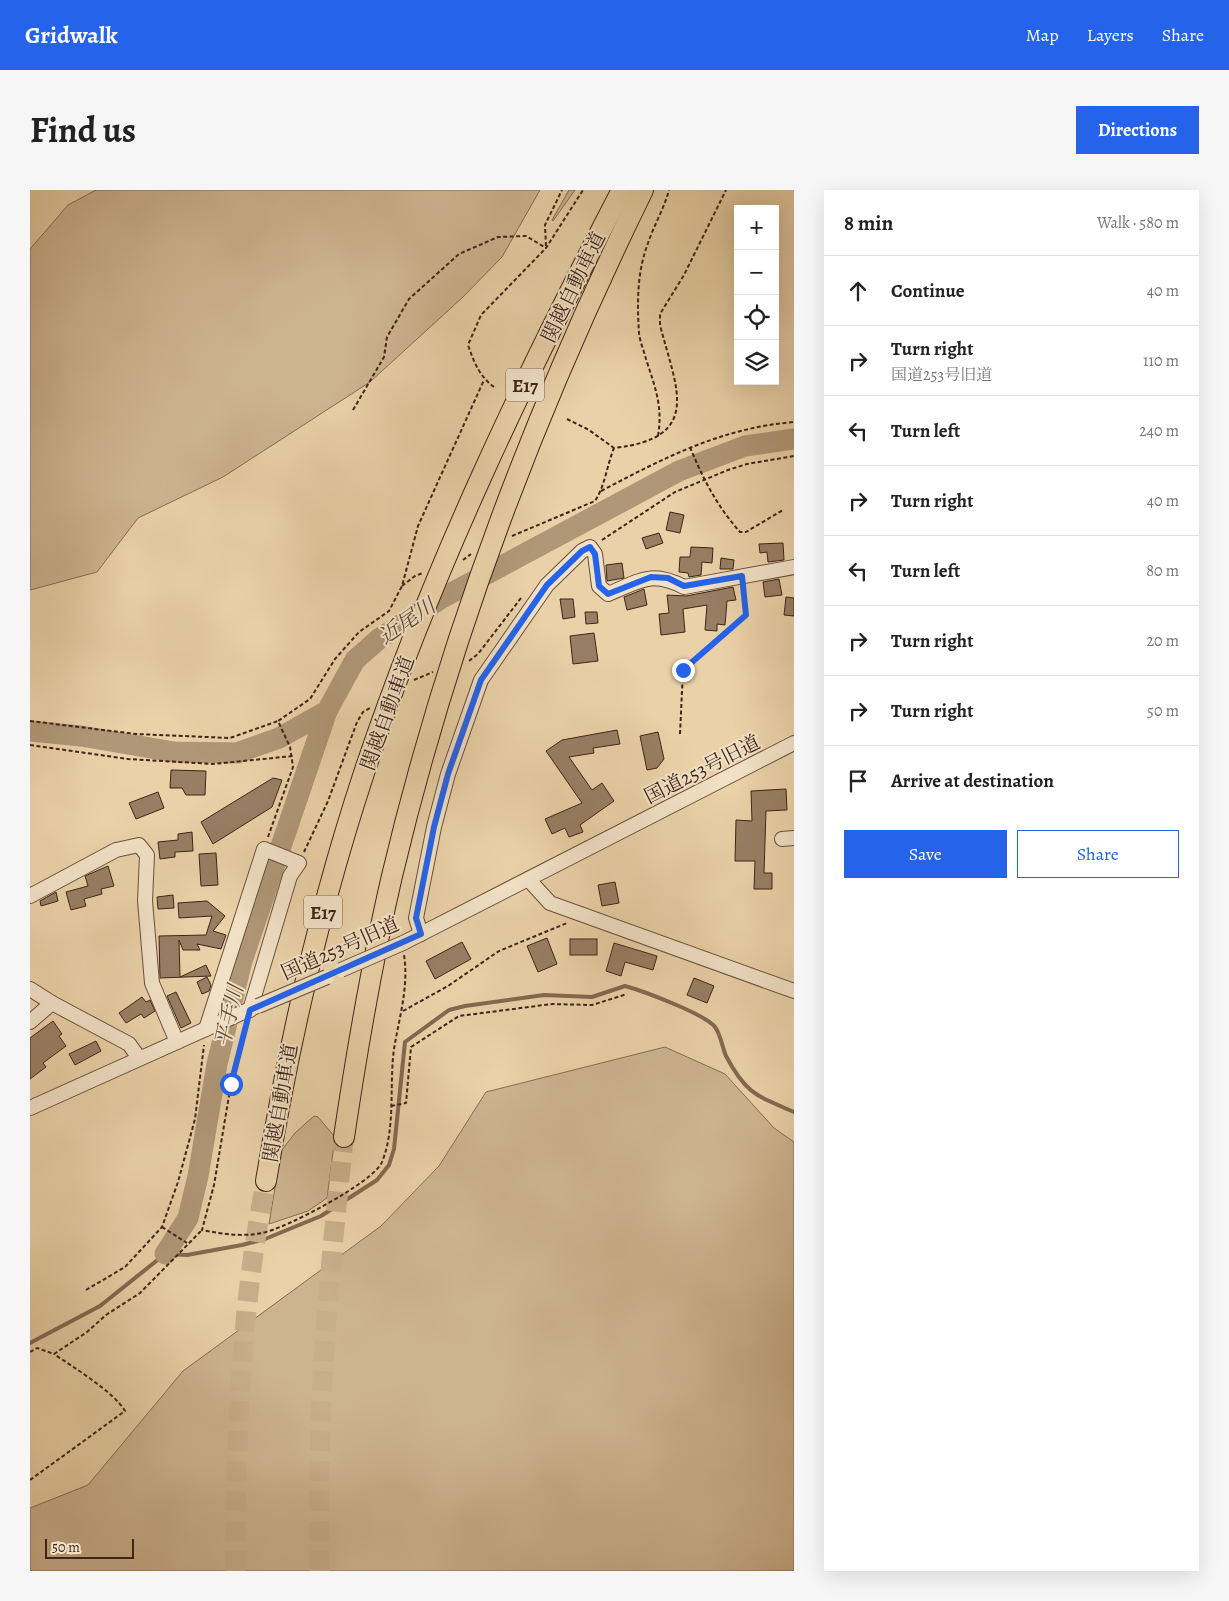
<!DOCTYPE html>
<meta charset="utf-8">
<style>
body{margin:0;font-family:Alegreya,"Noto Serif JP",serif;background:#f6f6f6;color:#222}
.controls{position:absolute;right:15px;top:15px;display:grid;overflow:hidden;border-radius:0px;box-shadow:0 5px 20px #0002}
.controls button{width:45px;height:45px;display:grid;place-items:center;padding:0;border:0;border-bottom:1px solid #e0e0e0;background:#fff;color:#222;font:25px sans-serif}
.scale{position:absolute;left:15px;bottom:12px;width:89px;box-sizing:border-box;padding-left:5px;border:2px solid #3f2518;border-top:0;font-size:14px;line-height:18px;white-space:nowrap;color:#3f2518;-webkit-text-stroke:4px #f1e1c6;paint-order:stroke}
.stop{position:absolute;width:15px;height:15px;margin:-11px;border:4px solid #2563eb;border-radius:50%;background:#fff}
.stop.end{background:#2563eb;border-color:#fff;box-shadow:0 1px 5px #0008}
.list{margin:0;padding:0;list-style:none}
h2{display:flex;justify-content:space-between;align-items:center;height:65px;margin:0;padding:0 20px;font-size:21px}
h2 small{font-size:16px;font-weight:400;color:#767676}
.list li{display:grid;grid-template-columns:32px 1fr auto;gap:15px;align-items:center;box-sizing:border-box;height:70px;padding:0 20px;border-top:1px solid #e0e0e0}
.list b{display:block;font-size:19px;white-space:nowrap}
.list p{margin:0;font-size:16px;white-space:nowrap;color:#767676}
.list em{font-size:16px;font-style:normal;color:#767676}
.actions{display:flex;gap:10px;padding:15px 20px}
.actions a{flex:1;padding:11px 0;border:1px solid #2563eb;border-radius:0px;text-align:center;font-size:18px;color:#2563eb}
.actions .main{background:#2563eb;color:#fff}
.icon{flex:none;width:28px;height:28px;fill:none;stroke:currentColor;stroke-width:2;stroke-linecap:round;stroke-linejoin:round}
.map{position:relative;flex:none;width:764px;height:1381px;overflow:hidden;border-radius:0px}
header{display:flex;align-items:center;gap:30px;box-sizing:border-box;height:70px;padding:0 25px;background:#2563eb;color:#fff}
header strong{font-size:24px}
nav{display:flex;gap:28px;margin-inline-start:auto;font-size:18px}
.intro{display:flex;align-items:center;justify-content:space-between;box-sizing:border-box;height:120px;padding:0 30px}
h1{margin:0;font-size:35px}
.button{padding:12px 22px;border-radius:0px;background:#2563eb;color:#fff;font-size:18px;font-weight:700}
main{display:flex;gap:30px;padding:0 30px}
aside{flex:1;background:#fff;border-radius:0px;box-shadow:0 5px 20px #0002}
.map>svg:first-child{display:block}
.green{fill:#cdb490;stroke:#866c54}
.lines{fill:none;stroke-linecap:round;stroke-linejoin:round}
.stream{stroke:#836951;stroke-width:4}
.river{stroke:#b09777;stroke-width:21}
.building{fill:#987e63;stroke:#3f2518}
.highway-tunnel{stroke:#c8af8b;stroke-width:20;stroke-dasharray:20 10;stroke-linecap:butt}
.minor-casing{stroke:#6a503c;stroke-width:16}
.highway-casing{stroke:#3f2518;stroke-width:22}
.path{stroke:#3f2518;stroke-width:2;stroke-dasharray:4 2.5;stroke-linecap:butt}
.minor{stroke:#f1e1c6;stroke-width:14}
.highway{stroke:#ead1a8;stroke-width:20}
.minor-bridge-casing{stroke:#6a503c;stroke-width:16;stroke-linecap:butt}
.minor-bridge{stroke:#f1e1c6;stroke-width:14}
.route{stroke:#2563eb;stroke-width:6}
.labels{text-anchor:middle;stroke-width:4;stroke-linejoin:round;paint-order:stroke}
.shield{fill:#f1e1c6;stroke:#745d4c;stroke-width:1}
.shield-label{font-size:19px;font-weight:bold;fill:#3f2518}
.street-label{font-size:20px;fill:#3f2518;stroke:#f1e1c6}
.water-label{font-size:21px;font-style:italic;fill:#614734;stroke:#f1e1c6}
</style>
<header>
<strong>Gridwalk</strong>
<nav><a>Map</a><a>Layers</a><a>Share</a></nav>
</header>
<div class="intro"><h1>Find us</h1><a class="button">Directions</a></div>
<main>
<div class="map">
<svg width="764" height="1381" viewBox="0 0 764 1381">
<rect width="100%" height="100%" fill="#ead1a8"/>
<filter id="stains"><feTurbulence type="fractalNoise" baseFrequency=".004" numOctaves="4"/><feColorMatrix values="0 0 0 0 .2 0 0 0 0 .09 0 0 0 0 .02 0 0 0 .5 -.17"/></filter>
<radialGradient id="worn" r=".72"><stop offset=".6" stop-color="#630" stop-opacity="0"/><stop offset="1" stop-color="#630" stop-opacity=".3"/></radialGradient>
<!-- green -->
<g class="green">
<polygon points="66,0 510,0 472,67 433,107 340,192 193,287 108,328 67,382 0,400 0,59 38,15"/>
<polygon points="539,0 545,0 523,31 522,30"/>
<polygon points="635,857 695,884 744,938 764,952 764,1381 0,1381 0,1318 58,1295 153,1181 351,1036 409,976 456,902"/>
<polygon points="284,926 288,927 305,947 297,1008 278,1021 239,1034 251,961 265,943"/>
</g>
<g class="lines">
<!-- stream -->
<path class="stream" d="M0,1153L70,1116L135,1064L157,1065L212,1055L235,1049L291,1026L347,990L359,975L364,959L375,852L419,820L435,816L514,805L562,807L595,796C613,801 675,824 685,837C691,845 692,857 696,866C716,904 727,906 764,922"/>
<!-- river -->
<g class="river">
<polyline points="0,541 51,546 144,562 207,563 249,548 297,521 325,470 350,448 412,408 649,281 715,256 764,249"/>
<polyline points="135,1064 158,1028 168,986 187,874 212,771 297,521"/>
</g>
</g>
<!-- building -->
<g class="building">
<polygon points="640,322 654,325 650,343 636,340"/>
<polygon points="629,343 633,353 616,359 612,348"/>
<polygon points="753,353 754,370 738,372 737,362 730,363 729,354"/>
<polygon points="661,357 683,358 682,373 672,372 671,385 659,387 658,383 649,382 650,367 660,367"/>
<polygon points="691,368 704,370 703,379 690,379"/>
<polygon points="592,373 594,388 577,391 576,375"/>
<polygon points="749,389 752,405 735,407 733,392"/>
<polygon points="703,397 706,410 697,411 695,435 687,434 687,441 675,440 677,415 653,419 655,442 631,445 629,424 639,423 637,405 656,406"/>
<polygon points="614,399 617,415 597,420 594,407"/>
<polygon points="756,407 764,408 764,426 754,425"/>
<polygon points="530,409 543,409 545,427 533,429"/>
<polygon points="555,422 567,422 568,433 556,434"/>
<polygon points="564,443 568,471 543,474 540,446"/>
<polygon points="587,540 590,554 563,558 564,563 539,567 562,600 572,593 584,611 550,635 553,642 539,647 535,638 522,644 515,629 552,613 516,561 532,550"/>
<polygon points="628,542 634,569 627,578 617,580 610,546"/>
<polygon points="141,580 176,581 175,605 156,605 152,598 140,598"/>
<polygon points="243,588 252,590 242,617 183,654 171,632"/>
<polygon points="756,599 757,620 736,621 734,683 742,683 742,699 724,699 725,671 705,671 706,630 722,631 721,601"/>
<polygon points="128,602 134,618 106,629 99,613"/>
<polygon points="162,642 163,661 145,662 145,667 130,669 128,652 148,650 148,644"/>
<polygon points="186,663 188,695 171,696 169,664"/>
<polygon points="78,676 84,696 71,699 72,704 54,709 56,716 41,720 36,702 58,696 55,686"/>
<polygon points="585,692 589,713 572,716 568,695"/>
<polygon points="26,702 28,711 11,716 10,711"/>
<polygon points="143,705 144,718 128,719 127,707"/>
<polygon points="177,711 195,726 183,741 196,745 191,759 167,754 170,760 153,760 149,750 150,787 176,775 181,786 130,788 129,746 176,745 182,726 149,728 148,713"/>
<polygon points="517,748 527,774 508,782 497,756"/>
<rect x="540" y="749" width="27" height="16"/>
<polygon points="432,752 441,769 405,789 396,771"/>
<polygon points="584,753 627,766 623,780 595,772 591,786 576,781"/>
<polygon points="177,787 181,795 179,801 172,804 167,792"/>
<polygon points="664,788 684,796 677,813 657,805"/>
<polygon points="146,802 161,833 151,838 137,806"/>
<polygon points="112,807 116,812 120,810 125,821 114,828 111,824 96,833 89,823"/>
<polygon points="23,831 32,844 29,846 36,856 13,873 16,877 0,889 0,848"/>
<polygon points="66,851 71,861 45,875 39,864"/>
</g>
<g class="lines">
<!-- highway-tunnel -->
<g class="highway-tunnel">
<path d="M205,1381C206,1250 210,1119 236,991"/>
<path d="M290,1381C285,1236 298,1091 314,947"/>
</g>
<!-- minor casing -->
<g class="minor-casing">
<g id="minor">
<polyline points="752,649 764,648"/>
<polyline points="499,690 520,713 764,801"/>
<polyline points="0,706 86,660 109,655 117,665 115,711 122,793 147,852"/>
<path d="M391,744L386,728L404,637L418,584L451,490L517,395L552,361L560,357L565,364L569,396L578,404C610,391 621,380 654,397L764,377"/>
<polyline points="373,753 764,553"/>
<polyline points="0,799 22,813 99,854 109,868"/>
<polyline points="0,832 22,813"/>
<polyline points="176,839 234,659 269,673 260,686 220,820"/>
<polyline points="0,918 227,816"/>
</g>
</g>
<!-- highway casing -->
<g class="highway-casing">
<g id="highway">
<path d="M314,947C327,860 342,772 362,686C418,449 506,218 613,0"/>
<path d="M236,991C259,852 290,716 334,583C401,382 494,188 592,0"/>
</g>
</g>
<!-- path -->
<g class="path">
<polyline points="516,56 515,35 532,0"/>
<path d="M464,197C449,186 444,172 438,155L451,125L516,58L553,0"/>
<polyline points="323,220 354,167 357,147 379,109 429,64 468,47 496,46 516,58"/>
<path d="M537,229L559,240L584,258C674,248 646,198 630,135V124L654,85L696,0"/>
<path d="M628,246C633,216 625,197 616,169C614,161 610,152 609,143C607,113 607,82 618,53C624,35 634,19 639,0"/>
<path d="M660,257C673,289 687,316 710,342H716L753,320"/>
<path d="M571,301C634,268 691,238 764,232"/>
<path d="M482,346L565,311C575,296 577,275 584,258"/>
<polyline points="572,350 645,302 698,280 717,274 764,266"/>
<polyline points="433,370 441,364"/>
<polyline points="372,396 385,386 393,383"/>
<polyline points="439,471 448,464 491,408"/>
<polyline points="384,490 403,482"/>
<polyline points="0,531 106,544 200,548 248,531"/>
<polyline points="650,544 653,480 716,425 714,399"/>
<polyline points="0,555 98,569 183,574 263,566"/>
<polyline points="238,647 263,577 260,557 248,531 280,509 305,469 329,442 359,421 372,396 388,336 454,190"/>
<polyline points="274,662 298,611 327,532 333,522 340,518"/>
<polyline points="373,821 418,796 469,761 537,733"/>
<path d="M216,834L201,894L184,995L172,1040C193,1044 211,1047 232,1043C255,1039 344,992 352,972C366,937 359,896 364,859C369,828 379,797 374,765"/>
<polyline points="361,916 376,913 381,857 429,826 522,814 562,815 597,804"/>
<polyline points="132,1037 157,1053"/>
<polyline points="56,1100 95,1077 132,1037 148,992 165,929 174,855"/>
<polyline points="0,1162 7,1158 24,1164 57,1142 76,1125 110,1103 172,1040"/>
<path d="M0,1290L95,1221C84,1202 43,1177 24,1164"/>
</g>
<!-- minor -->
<use href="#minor" class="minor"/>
<!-- highway -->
<use href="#highway" class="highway"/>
<!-- minor-bridge casing -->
<g class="minor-bridge-casing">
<g id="minor-bridge">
<polyline points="311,780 373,753"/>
<polyline points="228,816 297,787"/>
</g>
</g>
<!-- minor-bridge -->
<use href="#minor-bridge" class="minor-bridge"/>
</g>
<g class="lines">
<!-- route -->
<polyline class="route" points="201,894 220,820 391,744 386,728 404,637 418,584 451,490 517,395 552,361 560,357 565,364 569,396 578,404 621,387 638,388 654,396 712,386 716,425 653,480"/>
</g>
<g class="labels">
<!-- shield labels -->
<g class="shield">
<rect x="476" y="178.5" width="38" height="33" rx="4"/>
<rect x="274" y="705.5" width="38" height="33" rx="4"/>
</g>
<g class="shield-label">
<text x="495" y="202">E17</text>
<text x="293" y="729">E17</text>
</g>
<!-- street labels -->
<g class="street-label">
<text transform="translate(543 97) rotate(-64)" y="7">関越自動車道</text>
<text transform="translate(357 523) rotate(-70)" y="7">関越自動車道</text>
<text transform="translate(672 579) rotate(-27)" y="7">国道253号旧道</text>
<text transform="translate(310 758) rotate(-24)" y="7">国道253号旧道</text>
<text transform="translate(250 913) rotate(-80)" y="7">関越自動車道</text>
</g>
<!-- water labels -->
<g class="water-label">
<text transform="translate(377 431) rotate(-34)" y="7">近尾川</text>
<text transform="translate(199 826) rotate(-77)" y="7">平手川</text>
</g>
</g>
<rect width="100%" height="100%" filter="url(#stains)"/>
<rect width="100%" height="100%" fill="url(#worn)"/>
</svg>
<div class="controls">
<button>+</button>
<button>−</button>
<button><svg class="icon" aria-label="locate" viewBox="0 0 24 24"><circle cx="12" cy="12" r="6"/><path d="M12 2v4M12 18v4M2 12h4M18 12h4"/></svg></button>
<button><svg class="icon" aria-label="layers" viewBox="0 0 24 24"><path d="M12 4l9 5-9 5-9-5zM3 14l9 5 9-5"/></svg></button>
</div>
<div class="scale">50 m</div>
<div class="stop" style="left:201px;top:894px"></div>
<div class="stop end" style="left:653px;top:480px"></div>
</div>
<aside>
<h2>8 min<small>Walk · 580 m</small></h2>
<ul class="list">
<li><svg class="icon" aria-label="ahead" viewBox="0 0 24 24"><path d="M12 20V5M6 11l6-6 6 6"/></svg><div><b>Continue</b></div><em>40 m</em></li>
<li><svg class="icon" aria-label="right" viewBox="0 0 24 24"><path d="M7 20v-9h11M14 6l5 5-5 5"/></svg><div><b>Turn right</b><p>国道253号旧道</p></div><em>110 m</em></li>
<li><svg class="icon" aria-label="left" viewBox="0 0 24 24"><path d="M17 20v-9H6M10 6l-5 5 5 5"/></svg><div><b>Turn left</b></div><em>240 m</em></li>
<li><svg class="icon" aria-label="right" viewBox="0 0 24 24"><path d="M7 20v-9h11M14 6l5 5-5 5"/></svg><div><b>Turn right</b></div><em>40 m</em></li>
<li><svg class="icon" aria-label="left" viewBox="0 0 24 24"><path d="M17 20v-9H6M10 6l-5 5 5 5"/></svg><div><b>Turn left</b></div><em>80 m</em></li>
<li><svg class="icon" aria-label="right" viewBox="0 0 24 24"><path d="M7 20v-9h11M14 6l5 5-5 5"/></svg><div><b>Turn right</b></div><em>20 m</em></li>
<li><svg class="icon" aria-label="right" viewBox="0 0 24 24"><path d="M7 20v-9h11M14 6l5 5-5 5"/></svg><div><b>Turn right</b></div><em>50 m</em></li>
<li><svg class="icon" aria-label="arrive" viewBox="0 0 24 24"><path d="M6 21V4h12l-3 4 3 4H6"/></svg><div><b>Arrive at destination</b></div></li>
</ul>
<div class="actions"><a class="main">Save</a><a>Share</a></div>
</aside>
</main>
